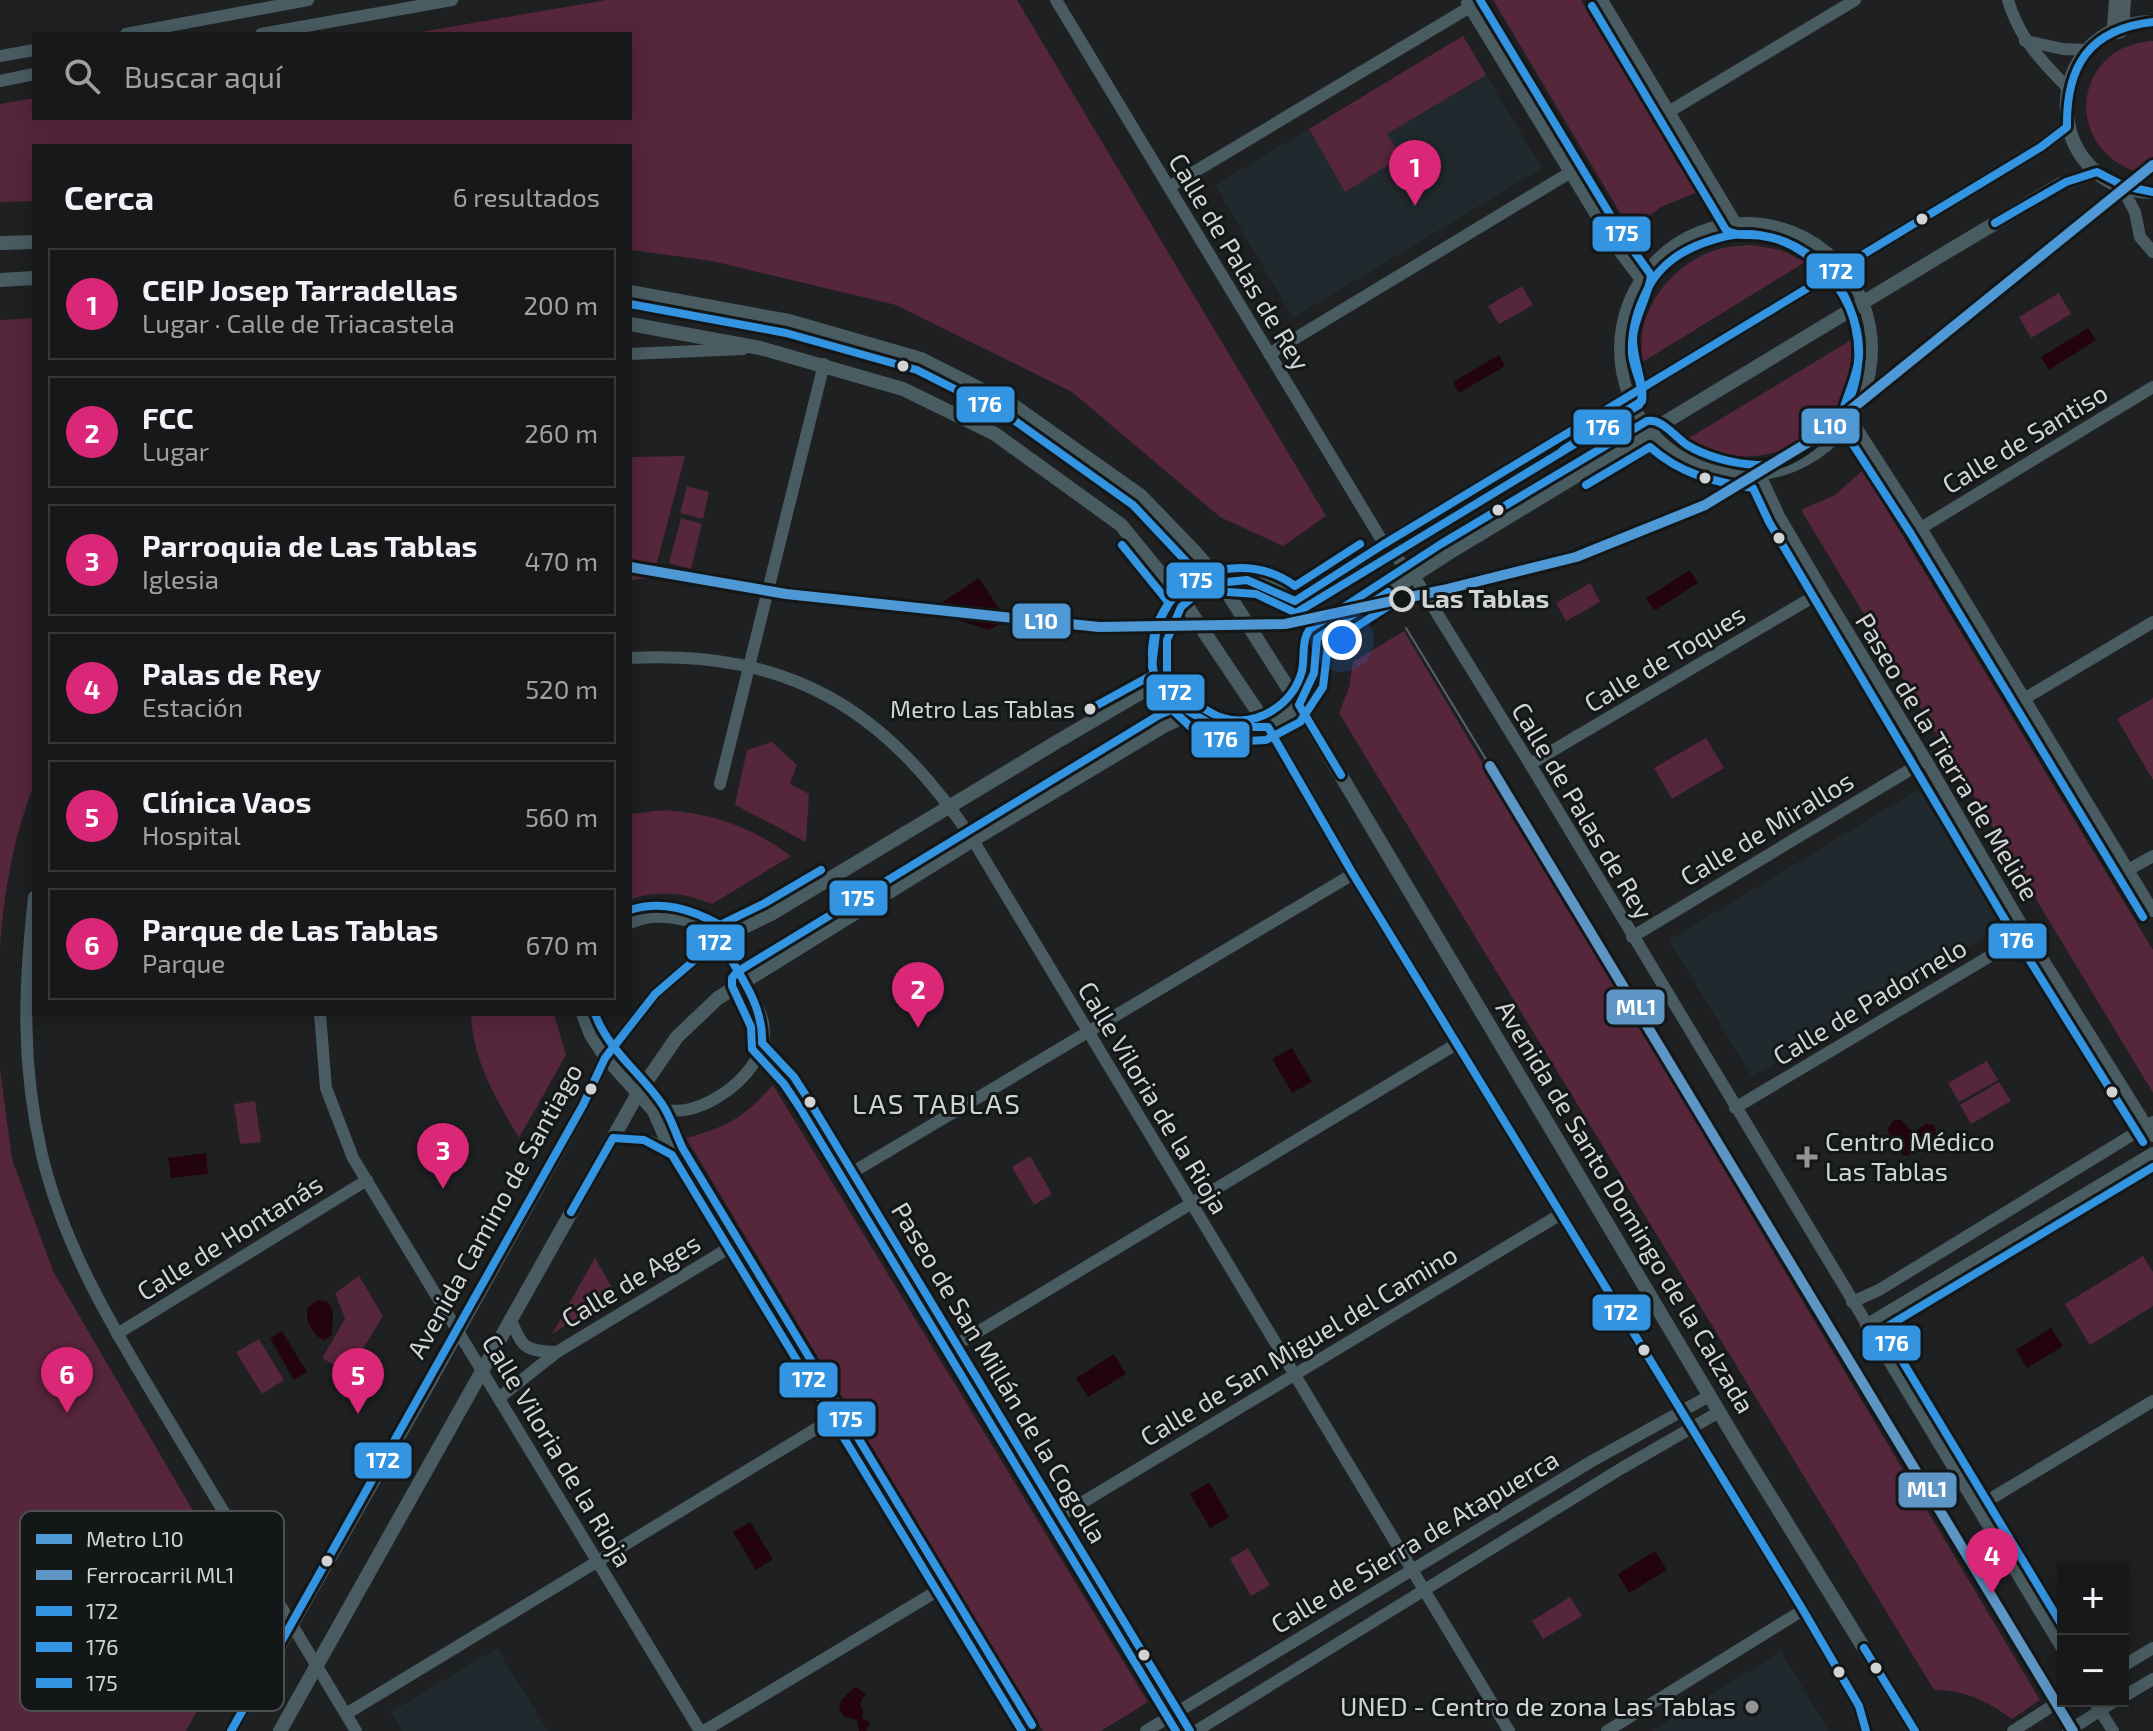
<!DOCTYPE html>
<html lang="es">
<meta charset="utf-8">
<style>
body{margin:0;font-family:"Exo 2",sans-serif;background:#1f2122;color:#f1f3f6}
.controls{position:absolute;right:24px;bottom:24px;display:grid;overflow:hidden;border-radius:0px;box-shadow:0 4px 20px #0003}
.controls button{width:72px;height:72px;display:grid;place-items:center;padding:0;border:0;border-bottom:2px solid #353738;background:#161819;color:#f1f3f6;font:40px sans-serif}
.you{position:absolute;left:1342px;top:640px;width:28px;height:28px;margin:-20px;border:6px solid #fff;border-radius:50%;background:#1a73e8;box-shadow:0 0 0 12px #1a73e833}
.badge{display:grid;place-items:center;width:52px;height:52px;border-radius:50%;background:#db2777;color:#fff;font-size:26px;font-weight:700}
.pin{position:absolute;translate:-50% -66px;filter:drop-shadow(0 2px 4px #0008)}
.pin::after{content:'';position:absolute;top:42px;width:28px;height:24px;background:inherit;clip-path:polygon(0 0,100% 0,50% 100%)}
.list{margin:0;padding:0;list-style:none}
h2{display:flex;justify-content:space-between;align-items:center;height:104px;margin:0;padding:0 32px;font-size:34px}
h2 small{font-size:26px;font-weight:400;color:#9ea0a2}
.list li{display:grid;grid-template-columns:52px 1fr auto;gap:24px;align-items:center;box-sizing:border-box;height:112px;margin:0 16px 16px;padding:0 16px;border:2px solid #353738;border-radius:0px}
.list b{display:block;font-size:30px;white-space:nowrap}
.list p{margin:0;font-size:26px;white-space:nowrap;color:#9ea0a2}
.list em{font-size:26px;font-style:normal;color:#9ea0a2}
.icon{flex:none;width:44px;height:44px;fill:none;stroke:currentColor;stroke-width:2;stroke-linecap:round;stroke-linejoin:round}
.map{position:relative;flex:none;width:2153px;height:1731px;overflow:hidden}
.search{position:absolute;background:#161819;box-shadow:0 4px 20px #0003;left:32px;top:32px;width:600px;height:88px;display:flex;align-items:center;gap:20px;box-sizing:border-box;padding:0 28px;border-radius:0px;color:#9ea0a2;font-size:30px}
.panel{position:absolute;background:#161819;box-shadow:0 4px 20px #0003;left:32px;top:144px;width:600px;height:872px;border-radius:0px}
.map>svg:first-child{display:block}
.built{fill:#20292d}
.green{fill:#56263a}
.water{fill:#230310}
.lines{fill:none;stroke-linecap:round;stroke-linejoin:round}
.minor{stroke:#485c62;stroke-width:12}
.tertiary{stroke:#485c62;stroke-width:14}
.motorway{stroke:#4f5c5f;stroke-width:22}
.tram{stroke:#586165;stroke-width:2}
.bus-1-casing{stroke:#141718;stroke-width:14}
.bus-2-casing{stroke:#141718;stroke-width:14}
.bus-3-casing{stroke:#141718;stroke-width:14}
.bus-1{stroke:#3394e2;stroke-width:8}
.bus-2{stroke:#3394e2;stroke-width:8}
.bus-3{stroke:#3394e2;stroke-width:8}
.rail-1-casing{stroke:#141718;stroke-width:16}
.rail-1{stroke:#5d96c5;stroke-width:10}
.metro-1-casing{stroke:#141718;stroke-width:16}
.metro-1{stroke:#4d98d5;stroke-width:10}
.bus-dot{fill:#d1d3d4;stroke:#141718;stroke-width:3}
.stop-dot{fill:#141718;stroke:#d1d3d4;stroke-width:4}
.poi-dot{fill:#929495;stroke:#141718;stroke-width:3}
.labels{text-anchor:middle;stroke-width:6;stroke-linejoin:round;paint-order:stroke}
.bus-label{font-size:24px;fill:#d1d3d4;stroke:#141718;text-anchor:end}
.street-label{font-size:26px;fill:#d1d3d4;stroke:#141718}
.stop-label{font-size:26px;font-weight:bold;fill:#d1d3d4;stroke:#141718;text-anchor:start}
.poi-label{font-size:26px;fill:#d1d3d4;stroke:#141718;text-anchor:start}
.neighbourhood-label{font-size:28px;letter-spacing:2px;fill:#d1d3d4;stroke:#141718}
.key{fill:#141718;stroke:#4d4f50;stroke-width:2}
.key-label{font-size:22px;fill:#d1d3d4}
.line-badge{stroke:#141718;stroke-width:3}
.badge-label{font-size:22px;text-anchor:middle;font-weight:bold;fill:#fff}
</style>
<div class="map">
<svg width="2153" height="1731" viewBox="0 0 2153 1731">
<rect width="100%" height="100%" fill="#1e2021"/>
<!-- built -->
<g class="built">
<polygon points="1463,36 1542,168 1293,318 1215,185"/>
<polygon points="1919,789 2002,926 1752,1077 1669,940"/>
<polygon points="497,1648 548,1731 402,1731 391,1712"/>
<polygon points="1781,1651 1829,1731 1651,1731 1772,1657"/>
</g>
<!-- green -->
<g class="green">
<polygon points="606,0 1017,0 1326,516 1283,546 1220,517 1072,392 896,305 712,261 630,250 630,146 34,146 34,201 0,202 0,104 34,98 34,118 630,118 630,34 409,34"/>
<polygon points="1493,0 1581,0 1698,192 1661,207 1631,231"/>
<polygon points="1463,36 1486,75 1387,134 1401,157 1345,192 1309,129"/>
<path d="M2148,41H2153V174C2093,171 2062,100 2109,57C2120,47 2134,44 2148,41Z"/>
<path d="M1750,245L1781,250L1805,262L1641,363C1642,353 1641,342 1642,332C1649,294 1682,259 1719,249C1729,246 1740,246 1750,245Z"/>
<polygon points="1522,286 1533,305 1499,324 1488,306"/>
<polygon points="2059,293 2071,314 2031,338 2019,317"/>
<path d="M34,318V785C13,838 4,892 0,949V320Z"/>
<path d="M1851,340C1853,398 1830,436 1773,453C1754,458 1729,458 1711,451C1703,447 1696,442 1689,438Z"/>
<polygon points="685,456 653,578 630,580 630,457"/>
<polygon points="1863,470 2153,950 2153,1093 1801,510 1835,495"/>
<polygon points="687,486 709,492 703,519 680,513"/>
<polygon points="681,518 702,524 691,569 669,563"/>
<polygon points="1590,583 1600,602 1566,621 1556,603"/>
<path d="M1404,631L2040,1700L2012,1719C1987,1701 1966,1690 1934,1690L1339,713L1349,688L1353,662Z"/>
<polygon points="2153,698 2153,780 2117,719"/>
<polygon points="1706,738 1724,768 1672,799 1654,768"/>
<polygon points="772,742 797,765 790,784 809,794 806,842 735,805 747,750"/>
<path d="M664,810C712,813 752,827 791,856L712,904C685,893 657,889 630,900V814Z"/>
<path d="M471,1014H554L566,1055L519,1138C496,1098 473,1062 471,1014Z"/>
<polygon points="1987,1061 1998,1080 1959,1102 1948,1083"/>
<polygon points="0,1069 12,1159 53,1271 251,1610 186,1731 0,1731"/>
<polygon points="1999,1082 2011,1101 1971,1124 1960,1105"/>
<path d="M773,1085L1148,1702L1101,1731H1043L686,1138C729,1126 743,1118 773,1085Z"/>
<polygon points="255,1101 261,1142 240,1144 234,1104"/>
<polygon points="1030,1156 1052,1194 1034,1205 1012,1167"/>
<polygon points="2143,1256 2153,1272 2153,1306 2090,1345 2065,1304"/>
<polygon points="595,1258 616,1294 552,1334"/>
<polygon points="359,1276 383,1316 348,1373 322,1358 345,1319 335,1293"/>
<polygon points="259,1339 284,1380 262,1394 236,1352"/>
<polygon points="1248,1548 1270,1585 1251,1596 1230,1559"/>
<polygon points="1570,1597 1582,1616 1543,1639 1532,1621"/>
</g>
<!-- water -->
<g class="water">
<polygon points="2088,328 2096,340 2049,370 2041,357"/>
<polygon points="1499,355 1505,366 1459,393 1453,382"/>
<polygon points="1690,570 1698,583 1654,611 1646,598"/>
<polygon points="979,578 1006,620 989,630 929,611"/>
<polygon points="1292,1048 1312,1082 1292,1093 1272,1059"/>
<polygon points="1894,1120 1901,1120 1909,1129 1915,1131 1926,1124 1934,1125 1938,1139 1932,1143 1918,1142 1908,1156 1902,1155 1900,1141 1889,1134 1888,1128"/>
<polygon points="206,1153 208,1174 171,1178 168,1158"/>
<path d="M318,1300L328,1302L333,1311L332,1335L324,1340C312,1335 304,1320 308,1307Z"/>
<polygon points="2051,1328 2063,1346 2027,1368 2016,1350"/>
<polygon points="282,1331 307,1372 294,1380 270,1338"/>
<polygon points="1114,1354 1126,1374 1088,1397 1076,1378"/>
<polygon points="1209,1482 1229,1517 1210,1528 1190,1494"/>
<polygon points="750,1522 773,1559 756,1570 733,1532"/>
<polygon points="1655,1551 1667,1570 1629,1593 1618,1574"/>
<polygon points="855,1687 866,1693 860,1704 863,1710 862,1718 870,1723 866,1731 859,1731 857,1720 845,1717 839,1710 841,1700"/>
</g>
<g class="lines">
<!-- minor -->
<g class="minor">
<polyline points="1056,0 1384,544 1414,576 1530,764 2063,1650"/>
<polyline points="1602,0 1735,222"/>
<path d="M2008,0C2018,36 2041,61 2067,87"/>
<polyline points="1467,3 1613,243 1639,277"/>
<polyline points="126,34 308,0"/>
<polyline points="261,34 452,0"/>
<polyline points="2025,41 2063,49 2089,50"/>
<polyline points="0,56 34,50"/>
<polyline points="0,81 34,74"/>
<polyline points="1670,111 1855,0"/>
<polyline points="2121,186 2135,212 2140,237 2153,252"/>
<polyline points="1169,187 1470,7"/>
<circle cx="1746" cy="349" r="126"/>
<polyline points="630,354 743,349"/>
<polyline points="1269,354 1571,172"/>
<polyline points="1852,421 1921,528 2153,911"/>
<polyline points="1761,477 1779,516 1823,591 1926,760 2027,934 2153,1136"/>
<polyline points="1921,528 2153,387"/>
<path d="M630,658C791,650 885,709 973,840L1509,1731"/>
<polyline points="2024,699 2153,622"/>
<polyline points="1530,764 1823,591"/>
<polyline points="720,784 824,364"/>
<polyline points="2128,870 2153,856"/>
<path d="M34,897C24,988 21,1063 42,1155C67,1260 127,1350 181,1441C240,1538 298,1635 356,1731"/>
<path d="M630,923C657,910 702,918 720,942C729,953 735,967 742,979C750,993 760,1008 763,1023C771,1062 724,1101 690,1109C679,1112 665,1110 653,1111"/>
<polyline points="1632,937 1926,760"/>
<polyline points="320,1014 326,1088 353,1158 700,1731"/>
<polyline points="582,1014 590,1035 605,1058 653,1111 672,1155 1022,1731"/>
<polyline points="762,1043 794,1077 810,1102 1190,1731"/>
<polyline points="1735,1108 2027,934"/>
<path d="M613,1138C635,1137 652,1138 670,1153"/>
<polyline points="853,1172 1353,874"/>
<polyline points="1852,1302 1879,1290 2153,1122"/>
<path d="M510,1319C524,1348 523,1351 557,1352"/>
<polyline points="1866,1325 2153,1153"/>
<polyline points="117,1334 367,1180"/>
<polyline points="956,1345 1458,1043"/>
<polyline points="499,1398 557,1352 729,1248"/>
<polyline points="1977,1507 2153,1401"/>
<polyline points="1060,1516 1561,1214"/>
<polyline points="2123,1666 2153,1648"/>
<polyline points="2123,1697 2153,1679"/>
<polyline points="2094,1701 2113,1731"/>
<polyline points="346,1714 832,1419"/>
<polyline points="704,1731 937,1591"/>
<polyline points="1146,1731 1592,1461 1709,1396"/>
<polyline points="1196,1731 1622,1468 1719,1412"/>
<polyline points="1607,1731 1803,1610"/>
<polyline points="2013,1731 2063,1699"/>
<polyline points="2068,1731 2115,1701"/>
</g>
<!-- tertiary -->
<g class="tertiary">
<path d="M2153,22C2038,24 2038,189 2153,192"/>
<polyline points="0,243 34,242"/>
<polyline points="0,280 34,278"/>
<polyline points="630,292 789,321 921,359 1014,406 1141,496 1196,553 1220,581 1299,705 1740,1447 1915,1731"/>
<polyline points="630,324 760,348 903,389 995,434 1121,525 1184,602 1268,727 1353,874 1803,1610 1859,1706 1866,1731"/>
<circle cx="1240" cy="655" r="77"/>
<polyline points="1295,601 1384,544 2041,147 2067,127"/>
<polyline points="1317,638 1447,554 1945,253 2061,184 2097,172"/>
<polyline points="231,1731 430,1381 583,1105 605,1058 655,994 719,939 771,914 1060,740 1142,692 1167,681"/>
<polyline points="280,1731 637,1095 677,1037 718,998 973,840 1164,726 1190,714"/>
</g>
<!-- motorway -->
<polyline class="motorway" points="2118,28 2120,0"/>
<!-- tram -->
<g class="tram">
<polyline points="1406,628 1490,766"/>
<polyline points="1547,862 1579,900"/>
</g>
<!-- bus-1 casing -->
<g class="bus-1-casing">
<g id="bus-1">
<polyline points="1995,223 2066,182 2097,172 2124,186 2153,192"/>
<polyline points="1341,775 1299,705 1314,673 1317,638 1388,592"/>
<polyline points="571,1212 613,1138 644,1140 672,1155 1022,1731"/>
<polyline points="1864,1648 1915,1731"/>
<path d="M231,1731L583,1105L605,1058L655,994L719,939C737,972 764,1004 762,1043L794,1077L810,1102L1190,1731"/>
<path d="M1866,1731L1859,1706L1803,1610L1353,874L1268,727H1216L1183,708L1167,676V640L1181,607L1208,584L1247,580L1295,601L1384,544L2041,147L2067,127C2066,65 2090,29 2153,22"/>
</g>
</g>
<!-- bus-2 casing -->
<g class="bus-2-casing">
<g id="bus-2">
<path d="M630,304L786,333L917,370L1008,416L1133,505L1214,591L1256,594L1296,613L1639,405C1648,391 1632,369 1632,353C1631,330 1638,307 1648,288C1664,257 1696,243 1727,236C1796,221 1862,291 1859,356C1858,377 1838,413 1841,426L1911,534L2143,917"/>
<path d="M1586,485L1650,447C1680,474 1714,482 1753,488L1769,522L2017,940L2143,1142"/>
<polyline points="1122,545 1169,603 1157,625 1152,667 1165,703 1194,730 1228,742 1266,740 1300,722 1323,687 1328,645 1395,602"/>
<polyline points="2063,1627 1883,1329 2153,1167"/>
</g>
</g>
<!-- bus-3 casing -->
<g class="bus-3-casing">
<g id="bus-3">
<path d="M1480,0L1623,236L1651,275C1649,296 1635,315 1633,337C1632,358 1645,385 1642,401L1563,450"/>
<path d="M1090,709L1154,674C1137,592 1229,538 1295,586L1360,544"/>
<path d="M630,910C662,900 691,909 720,925L765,903L821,870"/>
<path d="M595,1014C609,1051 640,1072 662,1104C671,1117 676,1135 683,1149L1032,1725"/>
<path d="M1176,1731L800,1108L784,1084L752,1049L751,1027L732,986V978L737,972L1159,715L1189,702C1202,705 1211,715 1223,718C1258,728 1293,704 1302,671C1305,658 1301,640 1310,629L1441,544L1647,421C1662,418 1675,437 1687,445C1707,457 1734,464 1757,465C1777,466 1799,454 1813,442C1827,431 1841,418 1849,401C1869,354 1856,294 1817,261C1801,248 1782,238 1762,236C1750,234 1736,237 1726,230L1592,6"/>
</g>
</g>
<!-- bus-1 -->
<use href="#bus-1" class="bus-1"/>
<!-- bus-2 -->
<use href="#bus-2" class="bus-2"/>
<!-- bus-3 -->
<use href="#bus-3" class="bus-3"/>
<!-- rail-1 casing -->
<g class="rail-1-casing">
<polyline id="rail-1" points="1490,766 2073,1731"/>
</g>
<!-- rail-1 -->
<use href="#rail-1" class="rail-1"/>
<!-- metro-1 casing -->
<g class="metro-1-casing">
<polyline id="metro-1" points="630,567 786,594 1099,627 1285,624 1443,590 1576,557 1705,505 1817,437 2153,165"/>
</g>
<!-- metro-1 -->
<use href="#metro-1" class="metro-1"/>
</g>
<!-- markers -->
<g class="bus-dot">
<circle cx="1922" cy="219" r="7"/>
<circle cx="903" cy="366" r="7"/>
<circle cx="1705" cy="478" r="7"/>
<circle cx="1498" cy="510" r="7"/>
<circle cx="1779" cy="538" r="7"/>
<circle cx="1090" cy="709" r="7"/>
<circle cx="591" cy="1089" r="7"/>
<circle cx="2112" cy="1092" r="7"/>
<circle cx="810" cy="1102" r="7"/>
<circle cx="1644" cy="1350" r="7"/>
<circle cx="327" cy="1561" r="7"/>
<circle cx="1144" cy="1655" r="7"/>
<circle cx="1876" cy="1668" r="7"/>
<circle cx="1839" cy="1672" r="7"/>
</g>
<circle class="stop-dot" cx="1402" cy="599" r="11"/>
<g class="poi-dot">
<path d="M1803 1145h8v8h8v8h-8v8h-8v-8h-8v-8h8z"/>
<circle cx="1752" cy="1707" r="8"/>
</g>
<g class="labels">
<!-- bus labels -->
<g class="bus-label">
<text x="1075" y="718">Metro Las Tablas</text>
</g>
<!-- street labels -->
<g class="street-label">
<text transform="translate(1239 262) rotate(59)" y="9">Calle de Palas de Rey</text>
<text transform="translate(2025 439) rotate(-31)" y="9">Calle de Santiso</text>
<text transform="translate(1665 659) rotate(-31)" y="9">Calle de Toques</text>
<text transform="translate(1947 757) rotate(59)" y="9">Paseo de la Tierra de Melide</text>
<text transform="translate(1582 811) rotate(59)" y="9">Calle de Palas de Rey</text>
<text transform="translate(1767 829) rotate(-31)" y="9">Calle de Mirallos</text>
<text transform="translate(1870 1002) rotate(-31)" y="9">Calle de Padornelo</text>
<text transform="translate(1153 1098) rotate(59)" y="9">Calle Viloria de la Rioja</text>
<text transform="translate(1625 1207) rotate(59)" y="9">Avenida de Santo Domingo de la Calzada</text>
<text transform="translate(495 1211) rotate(-61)" y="9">Avenida Camino de Santiago</text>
<text transform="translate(230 1238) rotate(-32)" y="9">Calle de Hontanás</text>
<text transform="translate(631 1281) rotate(-31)" y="9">Calle de Ages</text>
<text transform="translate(1299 1346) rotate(-31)" y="9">Calle de San Miguel del Camino</text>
<text transform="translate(999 1373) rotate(59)" y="9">Paseo de San Millán de la Cogolla</text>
<text transform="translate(557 1451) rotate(59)" y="9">Calle Viloria de la Rioja</text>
<text transform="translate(1415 1542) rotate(-31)" y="9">Calle de Sierra de Atapuerca</text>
</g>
<!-- stop labels -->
<g class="stop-label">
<text x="1421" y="608">Las Tablas</text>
</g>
<!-- poi labels -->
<g class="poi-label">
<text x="1825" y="1151">Centro Médico<tspan x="1825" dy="30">Las Tablas</tspan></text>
<text x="1736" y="1716" text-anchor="end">UNED - Centro de zona Las Tablas</text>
</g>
<!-- neighbourhood labels -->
<g class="neighbourhood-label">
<text x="937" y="1114">LAS TABLAS</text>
</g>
</g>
<!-- legend -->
<rect x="20" y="1511" width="264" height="200" rx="12" class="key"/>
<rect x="36" y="1534" width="36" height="10" fill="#4d98d5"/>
<rect x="36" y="1570" width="36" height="10" fill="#5d96c5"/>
<rect x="36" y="1606" width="36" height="10" fill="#3394e2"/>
<rect x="36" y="1642" width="36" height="10" fill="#3394e2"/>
<rect x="36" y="1678" width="36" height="10" fill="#3394e2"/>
<g class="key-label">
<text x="86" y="1547">Metro L10</text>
<text x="86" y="1583">Ferrocarril ML1</text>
<text x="86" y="1619">172</text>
<text x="86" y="1655">176</text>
<text x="86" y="1691">175</text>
</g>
<g class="line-badge">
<rect x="1591" y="215" width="61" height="38" rx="8" fill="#3394e2"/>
<rect x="1805" y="252" width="61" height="38" rx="8" fill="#3394e2"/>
<rect x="955" y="385" width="61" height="39" rx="8" fill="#3394e2"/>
<rect x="1800" y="407" width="61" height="38" rx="8" fill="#4d98d5"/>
<rect x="1572" y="408" width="61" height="38" rx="8" fill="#3394e2"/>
<rect x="1165" y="561" width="61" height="39" rx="8" fill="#3394e2"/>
<rect x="1011" y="602" width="61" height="38" rx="8" fill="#4d98d5"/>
<rect x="1145" y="673" width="61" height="39" rx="8" fill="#3394e2"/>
<rect x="1190" y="720" width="61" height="39" rx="8" fill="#3394e2"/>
<rect x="828" y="879" width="61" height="38" rx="8" fill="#3394e2"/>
<rect x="1987" y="922" width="61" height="38" rx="8" fill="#3394e2"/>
<rect x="685" y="923" width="61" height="39" rx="8" fill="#3394e2"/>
<rect x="1605" y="988" width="61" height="38" rx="8" fill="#5d96c5"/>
<rect x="1591" y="1293" width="61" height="39" rx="8" fill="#3394e2"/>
<rect x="1861" y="1324" width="61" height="38" rx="8" fill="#3394e2"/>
<rect x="778" y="1361" width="61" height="38" rx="8" fill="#3394e2"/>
<rect x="816" y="1400" width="61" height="38" rx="8" fill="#3394e2"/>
<rect x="353" y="1441" width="60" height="39" rx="8" fill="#3394e2"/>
<rect x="1897" y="1471" width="61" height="38" rx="8" fill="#5d96c5"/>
</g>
<g class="badge-label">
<text x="1622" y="241">175</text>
<text x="1836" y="279">172</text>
<text x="985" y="412">176</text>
<text x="1830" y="434">L10</text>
<text x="1603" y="435">176</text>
<text x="1196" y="588">175</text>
<text x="1041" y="629">L10</text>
<text x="1175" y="700">172</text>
<text x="1221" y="747">176</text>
<text x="858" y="906">175</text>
<text x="2017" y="948">176</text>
<text x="715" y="950">172</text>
<text x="1636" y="1015">ML1</text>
<text x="1621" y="1320">172</text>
<text x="1892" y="1351">176</text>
<text x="809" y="1387">172</text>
<text x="846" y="1427">175</text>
<text x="383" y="1468">172</text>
<text x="1927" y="1497">ML1</text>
</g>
</svg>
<div class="controls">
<button>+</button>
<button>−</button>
</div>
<div class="you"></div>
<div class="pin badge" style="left:1415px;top:206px">1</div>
<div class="pin badge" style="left:918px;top:1028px">2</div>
<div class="pin badge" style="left:443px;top:1189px">3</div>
<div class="pin badge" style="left:1992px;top:1594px">4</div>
<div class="pin badge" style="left:358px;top:1414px">5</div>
<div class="pin badge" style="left:67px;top:1413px">6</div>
<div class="search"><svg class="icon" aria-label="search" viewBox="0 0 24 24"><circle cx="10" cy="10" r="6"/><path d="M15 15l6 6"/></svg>Buscar aquí</div>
<section class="panel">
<h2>Cerca<small>6 resultados</small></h2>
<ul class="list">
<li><span class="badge">1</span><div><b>CEIP Josep Tarradellas</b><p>Lugar · Calle de Triacastela</p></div><em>200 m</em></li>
<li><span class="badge">2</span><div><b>FCC</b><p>Lugar</p></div><em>260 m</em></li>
<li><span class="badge">3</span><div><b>Parroquia de Las Tablas</b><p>Iglesia</p></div><em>470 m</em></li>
<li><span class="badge">4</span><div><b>Palas de Rey</b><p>Estación</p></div><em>520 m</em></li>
<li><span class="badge">5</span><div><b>Clínica Vaos</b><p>Hospital</p></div><em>560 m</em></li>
<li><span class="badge">6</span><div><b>Parque de Las Tablas</b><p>Parque</p></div><em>670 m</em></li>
</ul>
</section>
</div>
